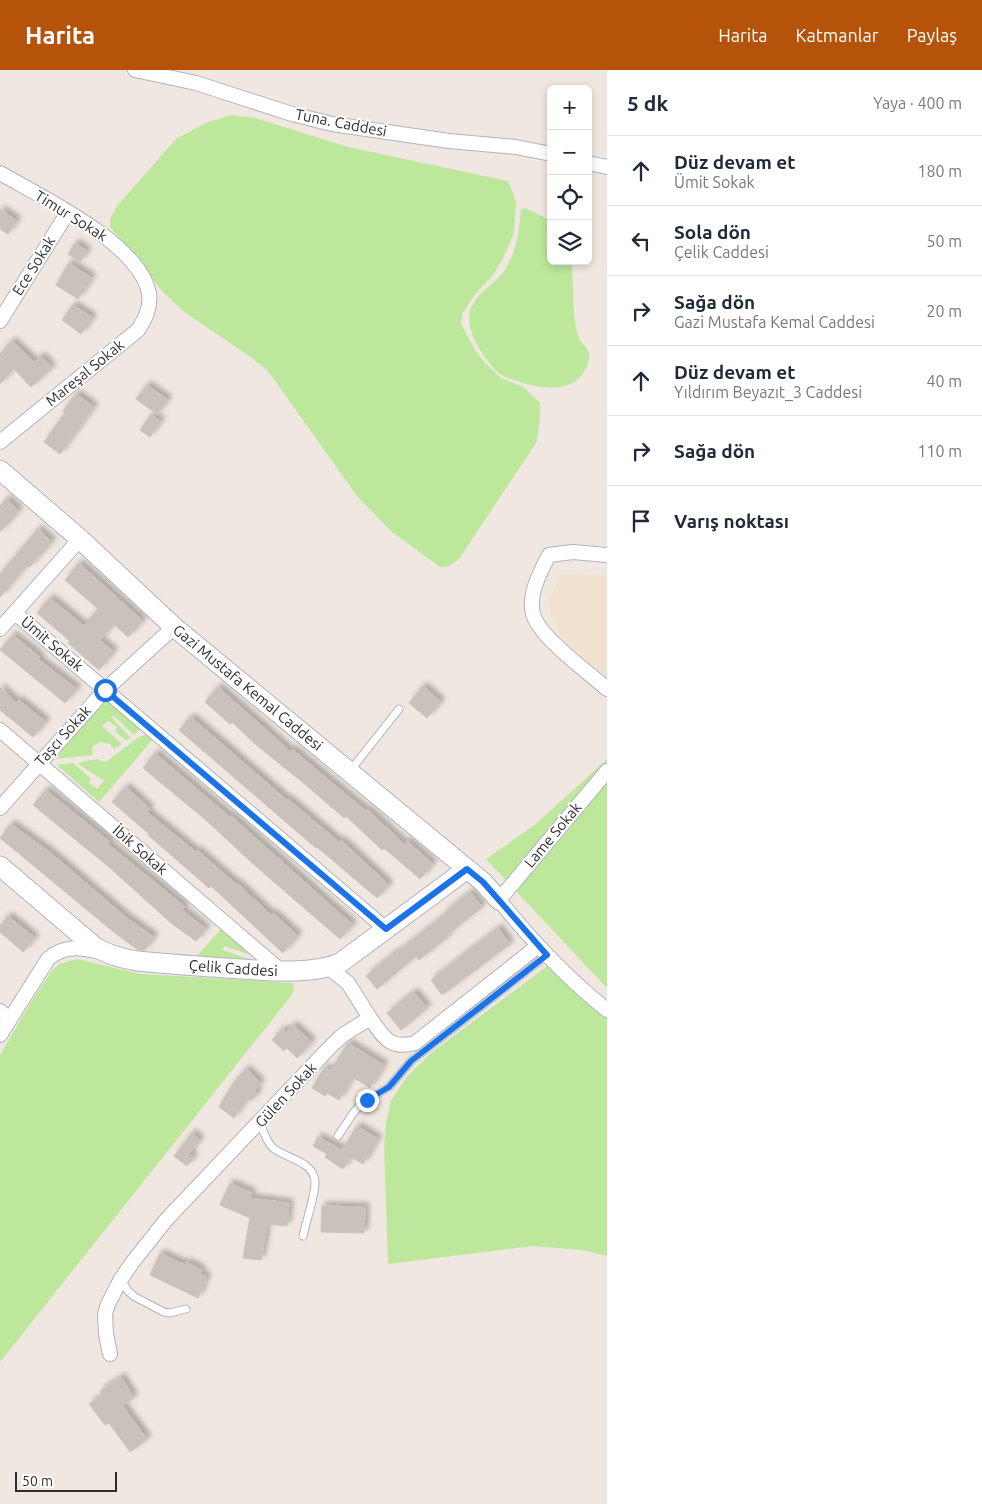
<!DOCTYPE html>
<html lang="tr">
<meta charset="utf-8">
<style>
body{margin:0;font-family:Ubuntu,sans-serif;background:#f2f2f3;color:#1f2937}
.controls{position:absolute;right:15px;top:15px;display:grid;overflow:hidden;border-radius:8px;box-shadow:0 2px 8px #0003}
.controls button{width:45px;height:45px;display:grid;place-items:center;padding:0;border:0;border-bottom:1px solid #e0e1e3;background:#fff;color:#1f2937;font:25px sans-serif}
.scale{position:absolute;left:15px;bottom:12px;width:102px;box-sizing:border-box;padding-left:5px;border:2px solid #2e2e2e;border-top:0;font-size:14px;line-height:18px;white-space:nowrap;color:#2e2e2e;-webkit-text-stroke:4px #fff;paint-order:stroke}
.stop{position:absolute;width:15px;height:15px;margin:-11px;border:4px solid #1a73e8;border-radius:50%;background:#fff}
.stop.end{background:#1a73e8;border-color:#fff;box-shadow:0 1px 5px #0008}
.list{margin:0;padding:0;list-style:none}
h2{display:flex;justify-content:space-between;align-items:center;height:65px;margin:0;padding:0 20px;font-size:21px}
h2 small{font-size:16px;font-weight:400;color:#747a83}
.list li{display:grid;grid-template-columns:32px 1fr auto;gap:15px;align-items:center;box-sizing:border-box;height:70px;padding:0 20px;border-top:1px solid #e0e1e3}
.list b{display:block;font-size:19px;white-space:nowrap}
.list p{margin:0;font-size:16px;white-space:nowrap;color:#747a83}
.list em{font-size:16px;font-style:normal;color:#747a83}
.icon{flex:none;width:28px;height:28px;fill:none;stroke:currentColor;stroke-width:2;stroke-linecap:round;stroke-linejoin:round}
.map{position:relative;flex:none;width:607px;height:1434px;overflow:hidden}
header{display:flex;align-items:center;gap:30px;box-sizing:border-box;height:70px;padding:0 25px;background:#b45309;color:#fff}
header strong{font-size:24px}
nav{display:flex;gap:28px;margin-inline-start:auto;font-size:18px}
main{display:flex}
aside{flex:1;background:#fff}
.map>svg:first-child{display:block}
.education{fill:#f1e2d0}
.green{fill:#bde79b}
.building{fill:#c8c2bb;stroke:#cbc3b9;filter:url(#shadow)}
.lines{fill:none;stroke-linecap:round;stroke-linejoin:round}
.lane-casing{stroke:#b0b4be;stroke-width:9}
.street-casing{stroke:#b0b4be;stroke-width:16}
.secondary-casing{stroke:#b0b4be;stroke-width:21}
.lane{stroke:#fff;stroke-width:7}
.street{stroke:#fff;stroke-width:14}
.secondary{stroke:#fff;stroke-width:19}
.route{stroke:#1a73e8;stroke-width:6}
.labels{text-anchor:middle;stroke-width:4;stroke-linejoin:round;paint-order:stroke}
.street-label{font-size:15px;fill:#2e2e2e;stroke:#fff}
</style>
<header>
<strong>Harita</strong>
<nav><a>Harita</a><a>Katmanlar</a><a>Paylaş</a></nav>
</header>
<main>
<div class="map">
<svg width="607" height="1434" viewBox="0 0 607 1434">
<defs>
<filter id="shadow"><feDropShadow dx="4" dy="-4" stdDeviation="2.5" flood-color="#0004"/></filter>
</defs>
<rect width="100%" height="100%" fill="#efe7e0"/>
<!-- education -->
<polygon class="education" points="561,504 607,506 607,608 562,567 551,548 549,529"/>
<!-- green -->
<g class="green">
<path d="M231,45L255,48L348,77L508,111L516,131L514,163L502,190L493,205L476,223L462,244L461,254L475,280L485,293L501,308L523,317L540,333C541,347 539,359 536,373L459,489L449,496L440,497L392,462L357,426L268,301L252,288L183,241L163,222L110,157V149L117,136L176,69L206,53Z"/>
<path d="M525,138L544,147L551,152V191H571C575,216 571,242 578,266C581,275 591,278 589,289C581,325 544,320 517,311C513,309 507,308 503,306C490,298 472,270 470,256C464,225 496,218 508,195C517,178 519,159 521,140Z"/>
<polygon points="106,632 111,634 140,659 134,665 114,646 111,647 130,667 127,671 115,661 117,657 108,651 102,656 122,674 114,679 110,674 100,672 92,677 93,685 55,689 101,633"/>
<polygon points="145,665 149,665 153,669 99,732 57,695 73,693 91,709 89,713 97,719 104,711 77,693 98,689 103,692 107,691 139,667"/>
<polygon points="607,689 607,918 486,789 536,754"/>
<polygon points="221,859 251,885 224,876 223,880 251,890 250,891 196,887"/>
<polygon points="77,889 140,904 293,913 294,920 291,926 0,1292 0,985 30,934 51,902 59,894"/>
<polygon points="550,894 607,947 607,1186 582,1180 533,1176 388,1194 384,1078 386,1052 391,1031 406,1008 431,983"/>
</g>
<!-- building -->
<g class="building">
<polygon points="0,139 17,151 8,164 0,159"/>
<polygon points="75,173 87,181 80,192 68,184"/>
<polygon points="69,193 92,208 78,229 56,215"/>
<polygon points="73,235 93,248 81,264 62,250"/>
<polygon points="12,271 34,292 41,286 52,298 31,317 14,299 0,314 0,284"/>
<polygon points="147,315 168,330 157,344 136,329"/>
<polygon points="76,324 94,337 60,384 44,372 65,343 63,341"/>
<polygon points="151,345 161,351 150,367 140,360"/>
<polygon points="7,429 19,441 0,462 0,436"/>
<polygon points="38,459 52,472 29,497 27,495 0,527 0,504"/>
<polygon points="79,493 143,551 128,567 114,554 100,570 114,582 99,600 68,573 70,571 37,543 50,528 84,556 98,539 65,510"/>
<polygon points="13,565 40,587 38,589 77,619 65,633 0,580"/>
<polygon points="423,616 441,632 427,648 409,633"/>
<polygon points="0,617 17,633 19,630 46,652 33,667 0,640"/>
<polygon points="218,617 290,681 292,679 366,741 368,740 404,774 407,771 433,794 420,809 384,778 382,780 346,746 344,748 306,715 255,674 232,652 230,654 205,632"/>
<polygon points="191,647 287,730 288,729 339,772 341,770 389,815 377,828 317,777 316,778 179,660"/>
<polygon points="155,683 230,747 231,746 353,855 340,869 251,792 207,751 143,698"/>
<polygon points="126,717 150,739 147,742 196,782 197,780 236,814 237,813 271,845 273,843 298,866 283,883 211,816 209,818 148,765 149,764 112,732"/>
<polygon points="46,720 110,772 108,774 185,837 182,840 206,859 196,871 171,853 109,797 33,735"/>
<polygon points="11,754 51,783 127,848 154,867 145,880 138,880 115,863 0,768"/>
<polygon points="470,822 482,837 447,865 448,867 419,890 416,886 377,919 366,906 394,883 395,884 446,844 445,842"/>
<polygon points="8,846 35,868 23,882 0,862 0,856"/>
<polygon points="498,858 510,874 442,925 431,910"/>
<polygon points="414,922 427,938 401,960 387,943"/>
<polygon points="293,955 312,972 297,988 287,978 284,981 272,970 282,959 286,962"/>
<polygon points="348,973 384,995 370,1018 353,1007 339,1030 327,1023 325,1026 312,1018 325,997 330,1001"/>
<polygon points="246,999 261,1013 255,1020 258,1023 251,1031 247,1028 234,1048 219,1037 232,1015"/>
<polygon points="357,1056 378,1069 363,1094 351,1087 343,1099 325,1087 327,1084 313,1076 318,1067 342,1080"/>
<polygon points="192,1063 200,1070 189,1084 194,1087 187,1096 174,1086"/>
<polygon points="230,1113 252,1123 249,1128 289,1133 287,1156 267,1154 261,1190 243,1188 250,1148 220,1135"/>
<polygon points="322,1136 365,1137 364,1163 321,1162"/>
<polygon points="160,1183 185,1195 186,1192 202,1200 200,1204 207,1207 198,1228 150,1205"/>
<polygon points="121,1307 134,1328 122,1335 147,1369 130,1382 109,1353 105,1355 89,1334 103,1325 100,1321"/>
</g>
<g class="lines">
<!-- lane casing -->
<g class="lane-casing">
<g id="lane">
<polyline points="350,701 399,639"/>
<path d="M260,1053C263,1061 266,1070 272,1077C285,1089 314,1090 315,1112C315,1127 306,1151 303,1166"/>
<polyline points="338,1066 354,1042 361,1034 389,1017 411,991 547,885"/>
<polyline points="121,1209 128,1221 135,1227 164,1242 170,1243 186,1239"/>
</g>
</g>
<!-- street casing -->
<g class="street-casing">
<g id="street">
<polyline points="135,0 196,13 292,44 332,54 449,71 516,77 551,84"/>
<polyline points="588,93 607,97"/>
<path d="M0,103C41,127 141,174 149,224C151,238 145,249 138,260L0,372"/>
<polyline points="0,251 68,142"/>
<path d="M607,485L573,482L549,485C540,502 528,525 533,544C539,567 588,602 607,619"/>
<polyline points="15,543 386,859"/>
<polyline points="0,559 80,469"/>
<polyline points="0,660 280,900"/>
<path d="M607,701L499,830C531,870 567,908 607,940"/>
<polyline points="0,738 105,620 174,557"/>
<polyline points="329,898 348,913 370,948"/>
<polyline points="0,941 9,949"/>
<path d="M0,965L48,889C65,874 81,878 101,882"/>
<path d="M110,1284L106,1264L105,1244L108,1234L121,1209L132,1193L166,1150L333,974L343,965L370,948C384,967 389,980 415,973L538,876"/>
</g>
</g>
<!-- secondary casing -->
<g class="secondary-casing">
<g id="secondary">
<path id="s1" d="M0,400L80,469L174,557L483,812L499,830"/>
<path id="s2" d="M0,796L95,877C109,885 122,889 138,891C167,894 197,896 226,898C260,900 309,906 340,893L467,799"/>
</g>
</g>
<!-- lane -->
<use href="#lane" class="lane"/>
<!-- street -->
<use href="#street" class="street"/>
<!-- secondary -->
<use href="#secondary" class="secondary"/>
</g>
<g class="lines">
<!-- route -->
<polyline class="route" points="105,620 386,859 467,799 483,812 547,885 411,991 389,1017 367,1030"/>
</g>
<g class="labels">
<!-- street labels -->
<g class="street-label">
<text transform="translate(341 53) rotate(11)" y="5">Tuna. Caddesi</text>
<text transform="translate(71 146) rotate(32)" y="5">Timur Sokak</text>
<text transform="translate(34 196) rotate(-58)" y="5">Ece Sokak</text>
<text transform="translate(85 303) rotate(-39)" y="5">Mareşal Sokak</text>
<text transform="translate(52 574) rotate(40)" y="5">Ümit Sokak</text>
<text dy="5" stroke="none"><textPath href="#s1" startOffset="330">Gazi Mustafa Kemal Caddesi</textPath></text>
<text transform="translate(63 666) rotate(-48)" y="5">Taşcı Sokak</text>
<text transform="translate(553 765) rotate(-50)" y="5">Lame Sokak</text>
<text transform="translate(140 780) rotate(41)" y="5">İbik Sokak</text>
<text dy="5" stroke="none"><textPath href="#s2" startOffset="266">Çelik Caddesi</textPath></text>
<text transform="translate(286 1025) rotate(-47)" y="5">Gülen Sokak</text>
</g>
</g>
</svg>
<div class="controls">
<button>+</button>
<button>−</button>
<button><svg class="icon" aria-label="locate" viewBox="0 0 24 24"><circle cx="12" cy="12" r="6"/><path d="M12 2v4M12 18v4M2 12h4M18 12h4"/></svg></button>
<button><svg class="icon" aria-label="layers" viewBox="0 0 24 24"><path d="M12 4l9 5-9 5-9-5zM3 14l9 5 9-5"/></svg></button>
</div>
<div class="scale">50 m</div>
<div class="stop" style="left:105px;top:620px"></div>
<div class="stop end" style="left:367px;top:1030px"></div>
</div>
<aside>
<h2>5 dk<small>Yaya · 400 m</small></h2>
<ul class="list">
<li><svg class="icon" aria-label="ahead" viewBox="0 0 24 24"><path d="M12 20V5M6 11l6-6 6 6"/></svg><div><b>Düz devam et</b><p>Ümit Sokak</p></div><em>180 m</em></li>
<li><svg class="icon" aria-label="left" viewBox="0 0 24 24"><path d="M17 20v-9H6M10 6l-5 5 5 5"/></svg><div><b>Sola dön</b><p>Çelik Caddesi</p></div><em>50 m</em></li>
<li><svg class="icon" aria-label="right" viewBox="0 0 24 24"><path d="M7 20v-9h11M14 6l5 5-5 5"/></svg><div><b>Sağa dön</b><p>Gazi Mustafa Kemal Caddesi</p></div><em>20 m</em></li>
<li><svg class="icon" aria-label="ahead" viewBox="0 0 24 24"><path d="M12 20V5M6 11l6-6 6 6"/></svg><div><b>Düz devam et</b><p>Yıldırım Beyazıt_3 Caddesi</p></div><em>40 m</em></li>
<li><svg class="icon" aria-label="right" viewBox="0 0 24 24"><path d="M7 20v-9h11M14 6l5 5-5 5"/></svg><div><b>Sağa dön</b></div><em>110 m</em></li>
<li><svg class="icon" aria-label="arrive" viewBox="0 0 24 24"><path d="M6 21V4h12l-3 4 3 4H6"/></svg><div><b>Varış noktası</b></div></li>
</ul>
</aside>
</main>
